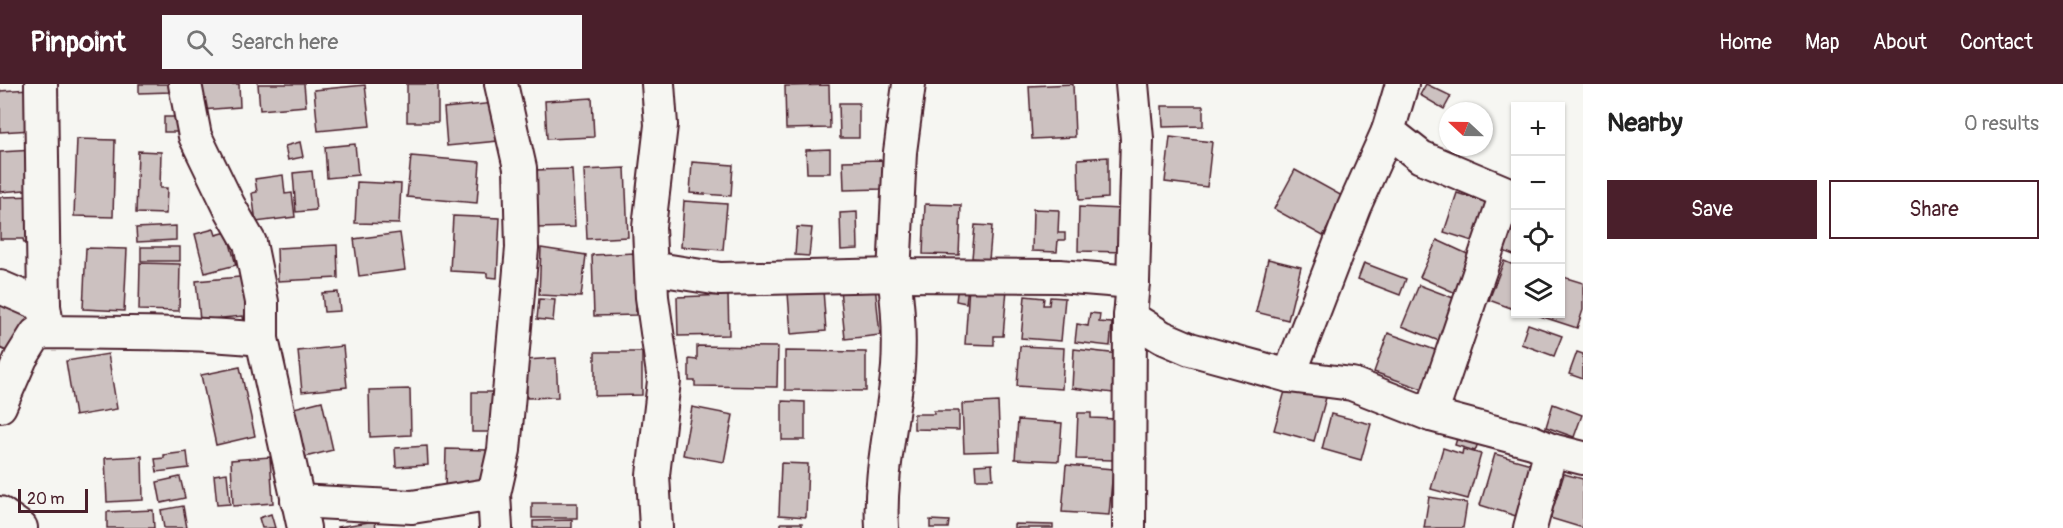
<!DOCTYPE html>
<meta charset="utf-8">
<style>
body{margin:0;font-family:Pangolin,sans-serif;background:#f6f6f6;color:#222}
.controls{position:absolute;right:18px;top:18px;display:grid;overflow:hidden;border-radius:0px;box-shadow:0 2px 4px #0004}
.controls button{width:54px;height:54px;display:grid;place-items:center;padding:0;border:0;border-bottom:2px solid #e0e0e0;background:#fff;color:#222;font:30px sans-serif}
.compass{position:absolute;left:1439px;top:18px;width:54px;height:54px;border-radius:50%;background:#fff;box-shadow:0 2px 4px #0004;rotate:292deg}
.scale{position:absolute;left:18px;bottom:15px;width:70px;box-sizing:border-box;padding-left:6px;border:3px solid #4a1f2b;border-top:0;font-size:16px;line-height:21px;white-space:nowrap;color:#4a1f2b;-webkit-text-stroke:4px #f6f6f2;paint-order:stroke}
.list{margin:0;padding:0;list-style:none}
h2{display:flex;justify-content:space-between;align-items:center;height:78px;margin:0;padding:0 24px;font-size:26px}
h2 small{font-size:20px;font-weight:400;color:#767676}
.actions{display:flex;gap:12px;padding:18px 24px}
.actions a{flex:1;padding:14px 0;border:2px solid #4a1f2b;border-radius:0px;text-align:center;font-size:21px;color:#4a1f2b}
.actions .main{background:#4a1f2b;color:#fff}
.icon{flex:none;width:33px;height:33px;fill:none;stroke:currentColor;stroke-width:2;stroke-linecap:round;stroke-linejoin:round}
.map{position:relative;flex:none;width:1583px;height:444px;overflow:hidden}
header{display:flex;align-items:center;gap:36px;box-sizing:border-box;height:84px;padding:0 30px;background:#4a1f2b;color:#fff}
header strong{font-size:28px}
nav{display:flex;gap:33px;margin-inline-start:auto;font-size:21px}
.search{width:420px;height:54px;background:#f6f6f6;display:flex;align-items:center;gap:15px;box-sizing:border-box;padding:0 21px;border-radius:0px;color:#767676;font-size:22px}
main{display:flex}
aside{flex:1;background:#fff}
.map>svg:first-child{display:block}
.building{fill:#ccc1c0;stroke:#4a1f2b;stroke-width:1.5}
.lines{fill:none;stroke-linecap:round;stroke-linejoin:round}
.minor-casing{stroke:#4a1f2b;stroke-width:36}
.minor{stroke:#f6f6f2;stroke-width:32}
</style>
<header>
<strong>Pinpoint</strong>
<div class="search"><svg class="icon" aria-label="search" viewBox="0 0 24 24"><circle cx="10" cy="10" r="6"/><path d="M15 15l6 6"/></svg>Search here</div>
<nav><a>Home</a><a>Map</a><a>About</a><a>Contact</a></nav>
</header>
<main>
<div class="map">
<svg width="1583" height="444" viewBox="0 0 1583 444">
<rect width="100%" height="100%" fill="#f6f6f2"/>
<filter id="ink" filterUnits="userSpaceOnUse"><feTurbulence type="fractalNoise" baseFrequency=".0167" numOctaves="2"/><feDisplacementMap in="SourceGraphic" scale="12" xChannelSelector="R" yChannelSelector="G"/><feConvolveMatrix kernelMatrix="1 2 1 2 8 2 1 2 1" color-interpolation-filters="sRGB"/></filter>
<g filter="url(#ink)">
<!-- building -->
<g class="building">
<polygon points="139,0 171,0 171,8 139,9"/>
<polygon points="199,0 239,0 240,23 201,26"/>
<polygon points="258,0 304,0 306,22 260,26"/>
<rect x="407" y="0" width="31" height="38"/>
<polygon points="1073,0 1075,53 1032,55 1029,2"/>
<polygon points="1426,0 1451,12 1444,25 1420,11"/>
<polygon points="365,1 370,42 318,47 314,6"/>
<polygon points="829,1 830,44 786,45 785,2"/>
<polygon points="29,5 32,46 0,48 0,7"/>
<polygon points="592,14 594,53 547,55 545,17"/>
<polygon points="495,19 498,57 447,62 444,24"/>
<polygon points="839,19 859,19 859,54 840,54"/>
<polygon points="1162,22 1203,22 1203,42 1163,43"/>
<rect x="164" y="33" width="17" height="15"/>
<polygon points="1170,53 1212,58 1207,103 1165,98"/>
<polygon points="77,55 115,56 113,133 74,132"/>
<polygon points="300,58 303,73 288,76 285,62"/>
<polygon points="355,60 358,91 327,94 325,63"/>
<polygon points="830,65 830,89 807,89 806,66"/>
<polygon points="34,66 37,105 0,108 0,68"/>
<polygon points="138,67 161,68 160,104 167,104 166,130 136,129"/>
<polygon points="411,72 480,78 477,119 407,113"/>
<polygon points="1108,73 1108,114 1079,116 1078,75"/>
<polygon points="882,76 883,105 844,106 843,77"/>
<polygon points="692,78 733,81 731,112 690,109"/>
<polygon points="625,84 628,153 587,155 584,86"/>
<polygon points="572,85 575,143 536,144 533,86"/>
<polygon points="1295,86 1344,113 1323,152 1274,125"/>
<polygon points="312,87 316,126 296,128 293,89"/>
<polygon points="283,91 285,110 292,109 295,133 256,138 252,109 257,108 255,95"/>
<polygon points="357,98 401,100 399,140 355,139"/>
<polygon points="1457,109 1495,121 1482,160 1444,148"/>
<polygon points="39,112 31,159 24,159 23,155 0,155 0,113"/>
<polygon points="684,117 727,120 723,166 681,163"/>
<polygon points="925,120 961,121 959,171 923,170"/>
<polygon points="1079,123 1121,125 1126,168 1078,167"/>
<polygon points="1033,125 1059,126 1058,149 1065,149 1065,156 1058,156 1057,168 1032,167"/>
<polygon points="857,128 858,165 841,166 840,129"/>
<polygon points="1516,129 1516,172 1501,166"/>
<polygon points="453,132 500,134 497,194 487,193 487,189 450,187"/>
<polygon points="975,141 992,142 989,176 972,174"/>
<polygon points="176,142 176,156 137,158 136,144"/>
<polygon points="797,143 812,144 809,172 795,171"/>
<polygon points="214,145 216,151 227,148 236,181 205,189 195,150"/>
<polygon points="400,149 405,186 359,192 354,155"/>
<polygon points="1437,156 1474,173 1458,210 1420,193"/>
<polygon points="337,161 338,194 278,197 277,164"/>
<rect x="141" y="163" width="39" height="14"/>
<polygon points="86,164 127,165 124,227 83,225"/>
<polygon points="541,164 586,171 581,213 539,211"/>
<polygon points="635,169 636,231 594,232 592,171"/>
<polygon points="1268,175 1301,183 1288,236 1256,228"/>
<polygon points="1504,177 1516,182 1516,226 1489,216"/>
<polygon points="140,179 180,180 179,227 139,226"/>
<polygon points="1364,179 1406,195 1400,211 1358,195"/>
<polygon points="250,192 254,240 244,241 243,232 200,236 196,197"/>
<polygon points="1560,192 1583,199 1583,226 1577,244 1537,231 1560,230"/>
<polygon points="875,201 880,251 845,255 840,205"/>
<polygon points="958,201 968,202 966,219 956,217"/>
<polygon points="1419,201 1456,215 1439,257 1402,242"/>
<polygon points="969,202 1007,205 1003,252 994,252 994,261 965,260"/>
<polygon points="823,206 826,247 791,250 788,209"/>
<polygon points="338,208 340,227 324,228 322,209"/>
<polygon points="728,211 729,251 678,252 677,213"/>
<polygon points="1025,212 1044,214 1043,221 1049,221 1050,213 1065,214 1061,257 1021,254"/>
<polygon points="539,215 555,216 553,237 537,235"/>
<polygon points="0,218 32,233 15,271 0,264"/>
<polygon points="1090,229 1100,230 1099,238 1112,239 1110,262 1075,258 1077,240 1088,242"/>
<polygon points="1528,240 1562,252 1554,272 1521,260"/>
<polygon points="1388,249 1438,267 1425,306 1374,288"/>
<polygon points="343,262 347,303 302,308 298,267"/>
<polygon points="697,262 778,263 777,303 695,302 695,297 689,297 689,275 697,276"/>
<polygon points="1020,262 1064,264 1062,305 1017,302"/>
<polygon points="1074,265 1119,270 1113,309 1072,304"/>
<polygon points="785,267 866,268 866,307 785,306"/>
<polygon points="595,268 642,268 642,311 595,312"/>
<polygon points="1577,268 1583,270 1583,295 1569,290"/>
<polygon points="108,270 117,325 75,332 66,277"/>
<polygon points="556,274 558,313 527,314 526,276"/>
<polygon points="240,283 255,352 216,361 201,291"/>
<polygon points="1287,300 1327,310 1314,357 1274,346"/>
<polygon points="410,305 411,351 370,353 369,306"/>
<rect x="472" y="308" width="27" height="40"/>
<polygon points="322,317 333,366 305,373 294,324"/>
<polygon points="782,317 805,318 805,356 782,356"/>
<polygon points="998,318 1000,367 964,368 962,320"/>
<polygon points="1553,320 1582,331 1574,353 1546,343"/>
<polygon points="692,323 733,331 724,378 683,371"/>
<polygon points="934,327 959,327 959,346 914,345 914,330 934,330"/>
<polygon points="1078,329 1091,329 1091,334 1116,335 1114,376 1076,375"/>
<polygon points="1331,330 1371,340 1361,376 1322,365"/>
<polygon points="1018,336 1062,339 1059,377 1015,375"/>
<polygon points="1459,348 1480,354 1475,367 1455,361"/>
<polygon points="427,362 428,381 396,383 395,364"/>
<polygon points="1443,364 1462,370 1463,365 1481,370 1468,415 1431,405"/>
<polygon points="446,365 488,366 488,406 445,406"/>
<polygon points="187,368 189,384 157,388 155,375 164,374 164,371"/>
<polygon points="1495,370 1531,380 1516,432 1480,421"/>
<polygon points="142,372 143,416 107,418 105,374"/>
<polygon points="270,373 273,419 233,422 231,376"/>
<polygon points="781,379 808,380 806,433 779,431"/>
<polygon points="992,380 993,395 976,395 975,381"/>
<polygon points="1066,381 1113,385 1109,431 1062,428"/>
<polygon points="227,389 230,420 217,421 214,391"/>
<polygon points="1564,390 1583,395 1583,444 1550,434"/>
<polygon points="180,393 185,414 161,419 157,398"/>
<polygon points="1429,413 1467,419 1463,444 1424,444"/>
<rect x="532" y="419" width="45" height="15"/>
<polygon points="183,422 187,444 164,444 161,426"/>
<polygon points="153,426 154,444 107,444 107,428"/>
<polygon points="271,430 275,444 262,444 259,434"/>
<polygon points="572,436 572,444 533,444 533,437"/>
<polygon points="930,436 949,437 948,444 930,444"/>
<polygon points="375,437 376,444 338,444 338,443"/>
<rect x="781" y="439" width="21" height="5"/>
<polygon points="1014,440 1053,441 1053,444 1014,444"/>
</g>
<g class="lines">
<!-- minor casing -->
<g class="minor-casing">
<g id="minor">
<polyline points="41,0 44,222 48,248"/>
<polyline points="185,0 195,52 229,122 250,159 262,218 262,255 304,444"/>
<polyline points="909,0 900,68 894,191 1059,192 1133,198"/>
<polyline points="1402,0 1388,47 1421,73 1516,113"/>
<path d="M651,184L720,195L894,191C898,221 900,253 898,283C893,337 879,390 882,444"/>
<polyline points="0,203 44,222"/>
<polyline points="1130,233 1162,253 1190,265 1289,292 1352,300 1431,331 1533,358 1551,366 1583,374"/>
<polyline points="1289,292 1354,123 1388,47"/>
<path d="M0,322L21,274L36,250L48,248C119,249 190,248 262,255"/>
<polyline points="1431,331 1506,110"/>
<polyline points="297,417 412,423 494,410"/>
<polyline points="0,429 21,444"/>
<polyline points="496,444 494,410 504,366 522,164 520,84 501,0"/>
<polyline points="656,444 653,391 664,297 652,213 649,143 661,41 658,0"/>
<polyline points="1129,444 1130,233 1133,198 1137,55 1132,0"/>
<polyline points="1530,444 1551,366"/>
</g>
</g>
<!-- minor -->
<use href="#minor" class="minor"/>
</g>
</g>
</svg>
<div class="controls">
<button>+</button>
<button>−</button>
<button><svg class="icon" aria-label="locate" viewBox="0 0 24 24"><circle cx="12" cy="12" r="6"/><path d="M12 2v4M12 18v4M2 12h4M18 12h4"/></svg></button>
<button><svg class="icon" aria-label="layers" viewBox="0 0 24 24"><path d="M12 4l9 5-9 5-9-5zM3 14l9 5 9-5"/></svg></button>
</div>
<svg class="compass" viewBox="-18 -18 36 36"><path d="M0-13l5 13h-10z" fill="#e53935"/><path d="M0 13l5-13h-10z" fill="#767676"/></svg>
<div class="scale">20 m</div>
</div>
<aside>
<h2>Nearby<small>0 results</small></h2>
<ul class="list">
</ul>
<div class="actions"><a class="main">Save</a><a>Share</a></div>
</aside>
</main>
